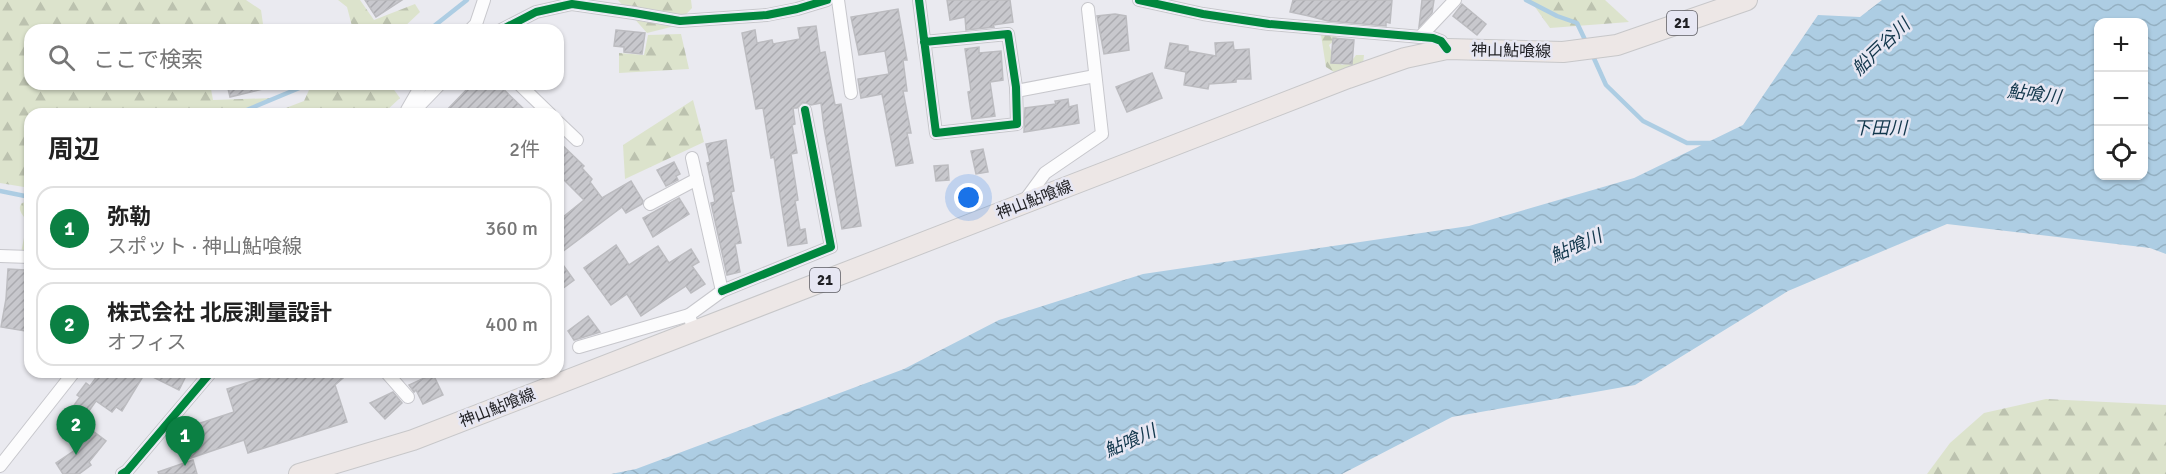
<!DOCTYPE html>
<html lang="ja">
<meta charset="utf-8">
<style>
body{margin:0;font-family:Signika,"Noto Sans JP",sans-serif;background:#f6f6f6;color:#222}
.controls{position:absolute;right:18px;top:18px;display:grid;overflow:hidden;border-radius:12px;box-shadow:0 2px 4px #0004}
.controls button{width:54px;height:54px;display:grid;place-items:center;padding:0;border:0;border-bottom:2px solid #e0e0e0;background:#fff;color:#222;font:30px sans-serif}
.you{position:absolute;left:969px;top:198px;width:21px;height:21px;margin:-15px;border:4px solid #fff;border-radius:50%;background:#1a73e8;box-shadow:0 0 0 9px #1a73e833}
.badge{display:grid;place-items:center;width:39px;height:39px;border-radius:50%;background:#0b8043;color:#fff;font-size:20px;font-weight:700}
.pin{position:absolute;translate:-50% -50px;filter:drop-shadow(0 2px 3px #0008)}
.pin::after{content:'';position:absolute;top:32px;width:21px;height:18px;background:inherit;clip-path:polygon(0 0,100% 0,50% 100%)}
.list{margin:0;padding:0;list-style:none}
h2{display:flex;justify-content:space-between;align-items:center;height:78px;margin:0;padding:0 24px;font-size:26px}
h2 small{font-size:20px;font-weight:400;color:#767676}
.list li{display:grid;grid-template-columns:39px 1fr auto;gap:18px;align-items:center;box-sizing:border-box;height:84px;margin:0 12px 12px;padding:0 12px;border:2px solid #e0e0e0;border-radius:18px}
.list b{display:block;font-size:22px;white-space:nowrap}
.list p{margin:0;font-size:20px;white-space:nowrap;color:#767676}
.list em{font-size:20px;font-style:normal;color:#767676}
.icon{flex:none;width:33px;height:33px;fill:none;stroke:currentColor;stroke-width:2;stroke-linecap:round;stroke-linejoin:round}
.map{position:relative;flex:none;width:2166px;height:474px;overflow:hidden}
.search{position:absolute;background:#fff;box-shadow:0 2px 4px #0004;left:24px;top:24px;width:540px;height:66px;display:flex;align-items:center;gap:15px;box-sizing:border-box;padding:0 21px;border-radius:18px;color:#767676;font-size:22px}
.panel{position:absolute;background:#fff;box-shadow:0 2px 4px #0004;left:24px;top:108px;width:540px;height:270px;border-radius:18px}
.map>svg:first-child{display:block}
.grass{fill:url(#grass-tufts)}
.forest{fill:url(#forest-firs)}
.water{fill:url(#water-waves);fill-rule:evenodd}
.lines{fill:none;stroke-linecap:round;stroke-linejoin:round}
.stream{stroke:#adcde3;stroke-width:4.5}
.building{fill:url(#building-hatch);stroke:#bcbcc0;stroke-width:1.5}
.minor-casing{stroke:#c7c7cc;stroke-width:14}
.primary-casing{stroke:#c7c7c9;stroke-width:22}
.minor{stroke:#fcfcfd;stroke-width:12}
.primary{stroke:#ede7e6;stroke-width:20}
.cycleway-casing{stroke:#e7e7f3;stroke-width:11}
.cycleway{stroke:#00873e;stroke-width:8}
.labels{text-anchor:middle;stroke-width:5;stroke-linejoin:round;paint-order:stroke}
.shield{fill:#e7e7f3;stroke:#5b5b61;stroke-width:1.5}
.shield-label{font-size:15px;font-weight:bold;fill:#1f1f23}
.street-label{font-size:16px;fill:#1f1f23;stroke:#e7e7f3}
.water-label{font-size:18px;font-style:italic;fill:#11364b;stroke:#e7e7f3}
</style>
<div class="map">
<svg width="2166" height="474" viewBox="0 0 2166 474">
<defs>
<pattern id="grass-tufts" width="24" height="20" patternUnits="userSpaceOnUse" patternTransform="scale(1.5)"><rect width="24" height="20" fill="#dce3cc"/><path d="M3 7l-1-3M5 7V3M7 7l1-3M15 17l-1-3M17 17v-4M19 17l1-3" fill="none" stroke="#bcc2af"/></pattern>
<pattern id="forest-firs" width="22" height="20" patternUnits="userSpaceOnUse" patternTransform="scale(1.5)"><rect width="22" height="20" fill="#dce3cc"/><path d="M5 1l3.5 6h-7zM16 11l3.5 6h-7z" fill="#bcc2af"/></pattern>
<pattern id="water-waves" width="16" height="10" patternUnits="userSpaceOnUse" patternTransform="scale(1.5)"><rect width="16" height="10" fill="#adcde3"/><path d="M0 5q4-4 8 0t8 0" fill="none" stroke="#94b0c2"/></pattern>
<pattern id="building-hatch" width="6" height="6" patternUnits="userSpaceOnUse" patternTransform="scale(1.5)"><rect width="6" height="6" fill="#c8c8cd"/><path d="M-1 1l2-2M0 6l6-6M5 7l2-2" fill="none" stroke="#ababb0"/></pattern>
</defs>
<rect width="100%" height="100%" fill="#eaeaf0"/>
<!-- grass -->
<path class="grass" d="M30,201V253H21L27,222C24,215 16,210 22,203Z"/>
<!-- forest -->
<g class="forest">
<polygon points="0,0 246,0 261,10 263,24 260,30 30,30 30,84 210,84 213,100 274,98 229,114 30,114 30,188 0,183"/>
<polygon points="338,0 360,0 374,20 415,4 420,12 401,30 353,30 347,7"/>
<polygon points="618,0 691,0 692,8 675,26 647,33"/>
<polygon points="1530,0 1605,0 1629,22 1550,28"/>
<polygon points="681,34 689,69 619,73 619,53 644,55 648,35"/>
<polygon points="1321,35 1335,35 1337,38 1329,45 1334,59 1342,65 1351,62 1356,55 1364,55 1363,64 1354,68 1334,72 1326,67"/>
<polygon points="323,84 344,86 394,84 392,87 400,98 385,112 378,114 270,114 304,101 309,90"/>
<polygon points="693,100 704,142 625,179 623,145"/>
<polygon points="2046,399 2166,405 2166,474 1927,474 1950,443 1984,413"/>
</g>
<!-- water -->
<path class="water" d="M1882,0H2166V254L2150,248L1947,224L1788,291L1635,385L1452,417L1342,474H611L636,469L904,369L999,320L1143,274L1469,226L1634,178L1743,125L1818,15L1860,17ZM2098,22H2144V176H2098Z"/>
<g class="lines">
<!-- stream -->
<g class="stream">
<polyline points="1526,0 1557,16 1577,23 1587,44"/>
<polyline points="429,30 467,0"/>
<polyline points="1592,54 1606,85 1643,121 1687,143 1712,143"/>
<polyline points="237,114 309,84"/>
<polyline points="0,191 30,197"/>
</g>
</g>
<!-- building -->
<g class="building">
<polygon points="365,0 402,0 376,17"/>
<polygon points="947,0 1010,0 1013,22 993,25 994,27 966,30 965,17 950,20"/>
<polygon points="1293,0 1392,0 1390,23 1386,22 1386,26 1328,21 1309,16 1290,12"/>
<polygon points="1422,0 1434,0 1432,13 1419,27"/>
<polygon points="1462,4 1486,24 1477,35 1453,16"/>
<polygon points="898,9 907,60 903,60 907,91 903,91 911,133 907,133 913,163 896,166 882,94 861,98 858,79 889,74 885,51 859,55 851,17"/>
<polygon points="1115,14 1126,16 1129,50 1104,54 1097,16"/>
<polygon points="816,26 820,53 825,52 835,105 841,104 861,226 842,229 824,128 821,103 811,105 803,102 797,108 793,108 795,124 792,125 797,153 791,154 798,200 795,201 800,230 805,229 807,243 788,246 774,157 771,158 763,108 756,109 742,33 755,30 757,43 772,40 773,44 800,39 798,28"/>
<polygon points="616,30 645,33 642,54 624,52 624,47 614,46"/>
<polygon points="1333,38 1354,40 1352,64 1331,63"/>
<polygon points="1233,42 1234,50 1249,49 1251,79 1236,79 1236,82 1209,84 1208,89 1184,85 1186,72 1165,68 1170,43 1188,46 1188,51 1216,56 1215,43"/>
<polygon points="979,47 979,53 1001,51 1003,80 990,82 995,116 972,119 968,92 971,91 965,49"/>
<polygon points="1152,73 1162,98 1127,112 1116,87"/>
<polygon points="227,84 263,84 263,89 230,97"/>
<polygon points="472,84 498,84 529,114 443,114"/>
<polygon points="1068,99 1069,107 1077,105 1079,123 1024,132 1025,108 1056,104 1055,101"/>
<polygon points="726,140 734,191 731,192 741,243 735,244 740,272 727,275 711,203 715,202 707,163 710,162 706,144"/>
<polygon points="558,141 584,166 582,168 592,179 590,182 602,198 631,181 643,201 642,204 626,213 622,207 558,255 558,221 584,200 558,174"/>
<polygon points="983,149 988,172 976,174 971,151"/>
<polygon points="674,162 680,174 676,176 678,180 666,186 657,170"/>
<polygon points="948,165 949,180 936,181 934,166"/>
<polygon points="679,198 689,214 653,237 643,218"/>
<polygon points="616,245 629,265 658,246 669,263 691,249 699,262 692,266 705,284 691,293 686,286 641,316 627,294 611,305 584,268"/>
<polygon points="558,258 574,280 558,292"/>
<polygon points="8,269 25,270 25,284 30,284 30,313 28,312 25,331 1,327 6,299"/>
<polygon points="588,316 600,332 574,340 568,331"/>
<polygon points="100,372 188,372 179,390 145,373 122,411 116,407 112,412 96,401 81,422 106,441 89,462 91,465 79,474 63,474 56,463 81,446 57,429 80,397 77,395 86,383 90,386"/>
<polygon points="281,372 350,372 335,385 347,422 248,453 244,440 185,460 176,431 234,412 227,389"/>
<polygon points="433,374 443,395 423,404 416,390 414,392 409,385"/>
<polygon points="393,392 402,403 385,419 370,403"/>
<polygon points="193,460 197,474 159,474 158,472"/>
</g>
<g class="lines">
<!-- minor casing -->
<g class="minor-casing">
<g id="minor">
<polyline points="838,0 851,93"/>
<polyline points="919,0 936,133 1017,124 1016,87 1008,34 924,42"/>
<polyline points="1139,0 1203,14 1269,24 1433,38 1441,41 1447,49"/>
<polyline points="470,30 476,24 484,0"/>
<polyline points="501,30 536,12 572,4 634,13 680,21 767,15 797,9 827,0"/>
<polyline points="1420,37 1455,0"/>
<polyline points="519,84 550,114"/>
<polyline points="1016,91 1095,76"/>
<polyline points="407,110 422,84"/>
<polyline points="411,114 440,84"/>
<polyline points="558,122 577,140"/>
<polyline points="692,158 722,291 689,315 694,331"/>
<polyline points="1023,203 1045,173 1102,134 1088,9"/>
<polyline points="650,204 697,179"/>
<polyline points="0,256 30,257"/>
<polyline points="722,291 831,247 805,110"/>
<polyline points="579,347 689,315"/>
<polyline points="386,372 408,397"/>
<polyline points="0,466 74,372"/>
<polyline points="122,474 127,471 211,372"/>
</g>
</g>
<!-- primary casing -->
<g class="primary-casing">
<polyline id="primary" points="299,474 413,440 1348,78 1405,58 1447,49 1563,52 1617,45 1747,0"/>
</g>
<!-- minor -->
<use href="#minor" class="minor"/>
<!-- primary -->
<use href="#primary" class="primary"/>
<!-- cycleway casing -->
<g class="cycleway-casing">
<g id="cycleway">
<polyline points="919,0 936,133 1017,124 1016,87 1008,34 924,42"/>
<polyline points="1139,0 1203,14 1269,24 1433,38 1441,41 1447,49"/>
<polyline points="501,30 536,12 572,4 634,13 680,21 767,15 797,9 827,0"/>
<polyline points="722,291 831,247 805,110"/>
<polyline points="122,474 127,471 211,372"/>
</g>
</g>
<!-- cycleway -->
<use href="#cycleway" class="cycleway"/>
</g>
<g class="labels">
<!-- shield labels -->
<g class="shield">
<rect x="1667" y="11" width="30" height="24" rx="4.5"/>
<rect x="810" y="268" width="30" height="24" rx="4.5"/>
</g>
<g class="shield-label">
<text x="1682" y="28">21</text>
<text x="825" y="285">21</text>
</g>
<!-- street labels -->
<g class="street-label">
<text transform="translate(1511 50) rotate(1)" y="6">神山鮎喰線</text>
<text transform="translate(1034 199) rotate(-21)" y="6">神山鮎喰線</text>
<text transform="translate(497 407) rotate(-21)" y="6">神山鮎喰線</text>
</g>
<!-- water labels -->
<g class="water-label">
<text transform="translate(1881 47) rotate(-44)" y="6">船戸谷川</text>
<text transform="translate(2034 94) rotate(7)" y="6">鮎喰川</text>
<text x="1880" y="134">下田川</text>
<text transform="translate(1576 246) rotate(-24)" y="6">鮎喰川</text>
<text transform="translate(1130 441) rotate(-24)" y="6">鮎喰川</text>
</g>
</g>
</svg>
<div class="controls">
<button>+</button>
<button>−</button>
<button><svg class="icon" aria-label="locate" viewBox="0 0 24 24"><circle cx="12" cy="12" r="6"/><path d="M12 2v4M12 18v4M2 12h4M18 12h4"/></svg></button>
</div>
<div class="you"></div>
<div class="pin badge" style="left:185px;top:466px">1</div>
<div class="pin badge" style="left:76px;top:455px">2</div>
<div class="search"><svg class="icon" aria-label="search" viewBox="0 0 24 24"><circle cx="10" cy="10" r="6"/><path d="M15 15l6 6"/></svg>ここで検索</div>
<section class="panel">
<h2>周辺<small>2件</small></h2>
<ul class="list">
<li><span class="badge">1</span><div><b>弥勒</b><p>スポット · 神山鮎喰線</p></div><em>360 m</em></li>
<li><span class="badge">2</span><div><b>株式会社 北辰測量設計</b><p>オフィス</p></div><em>400 m</em></li>
</ul>
</section>
</div>
